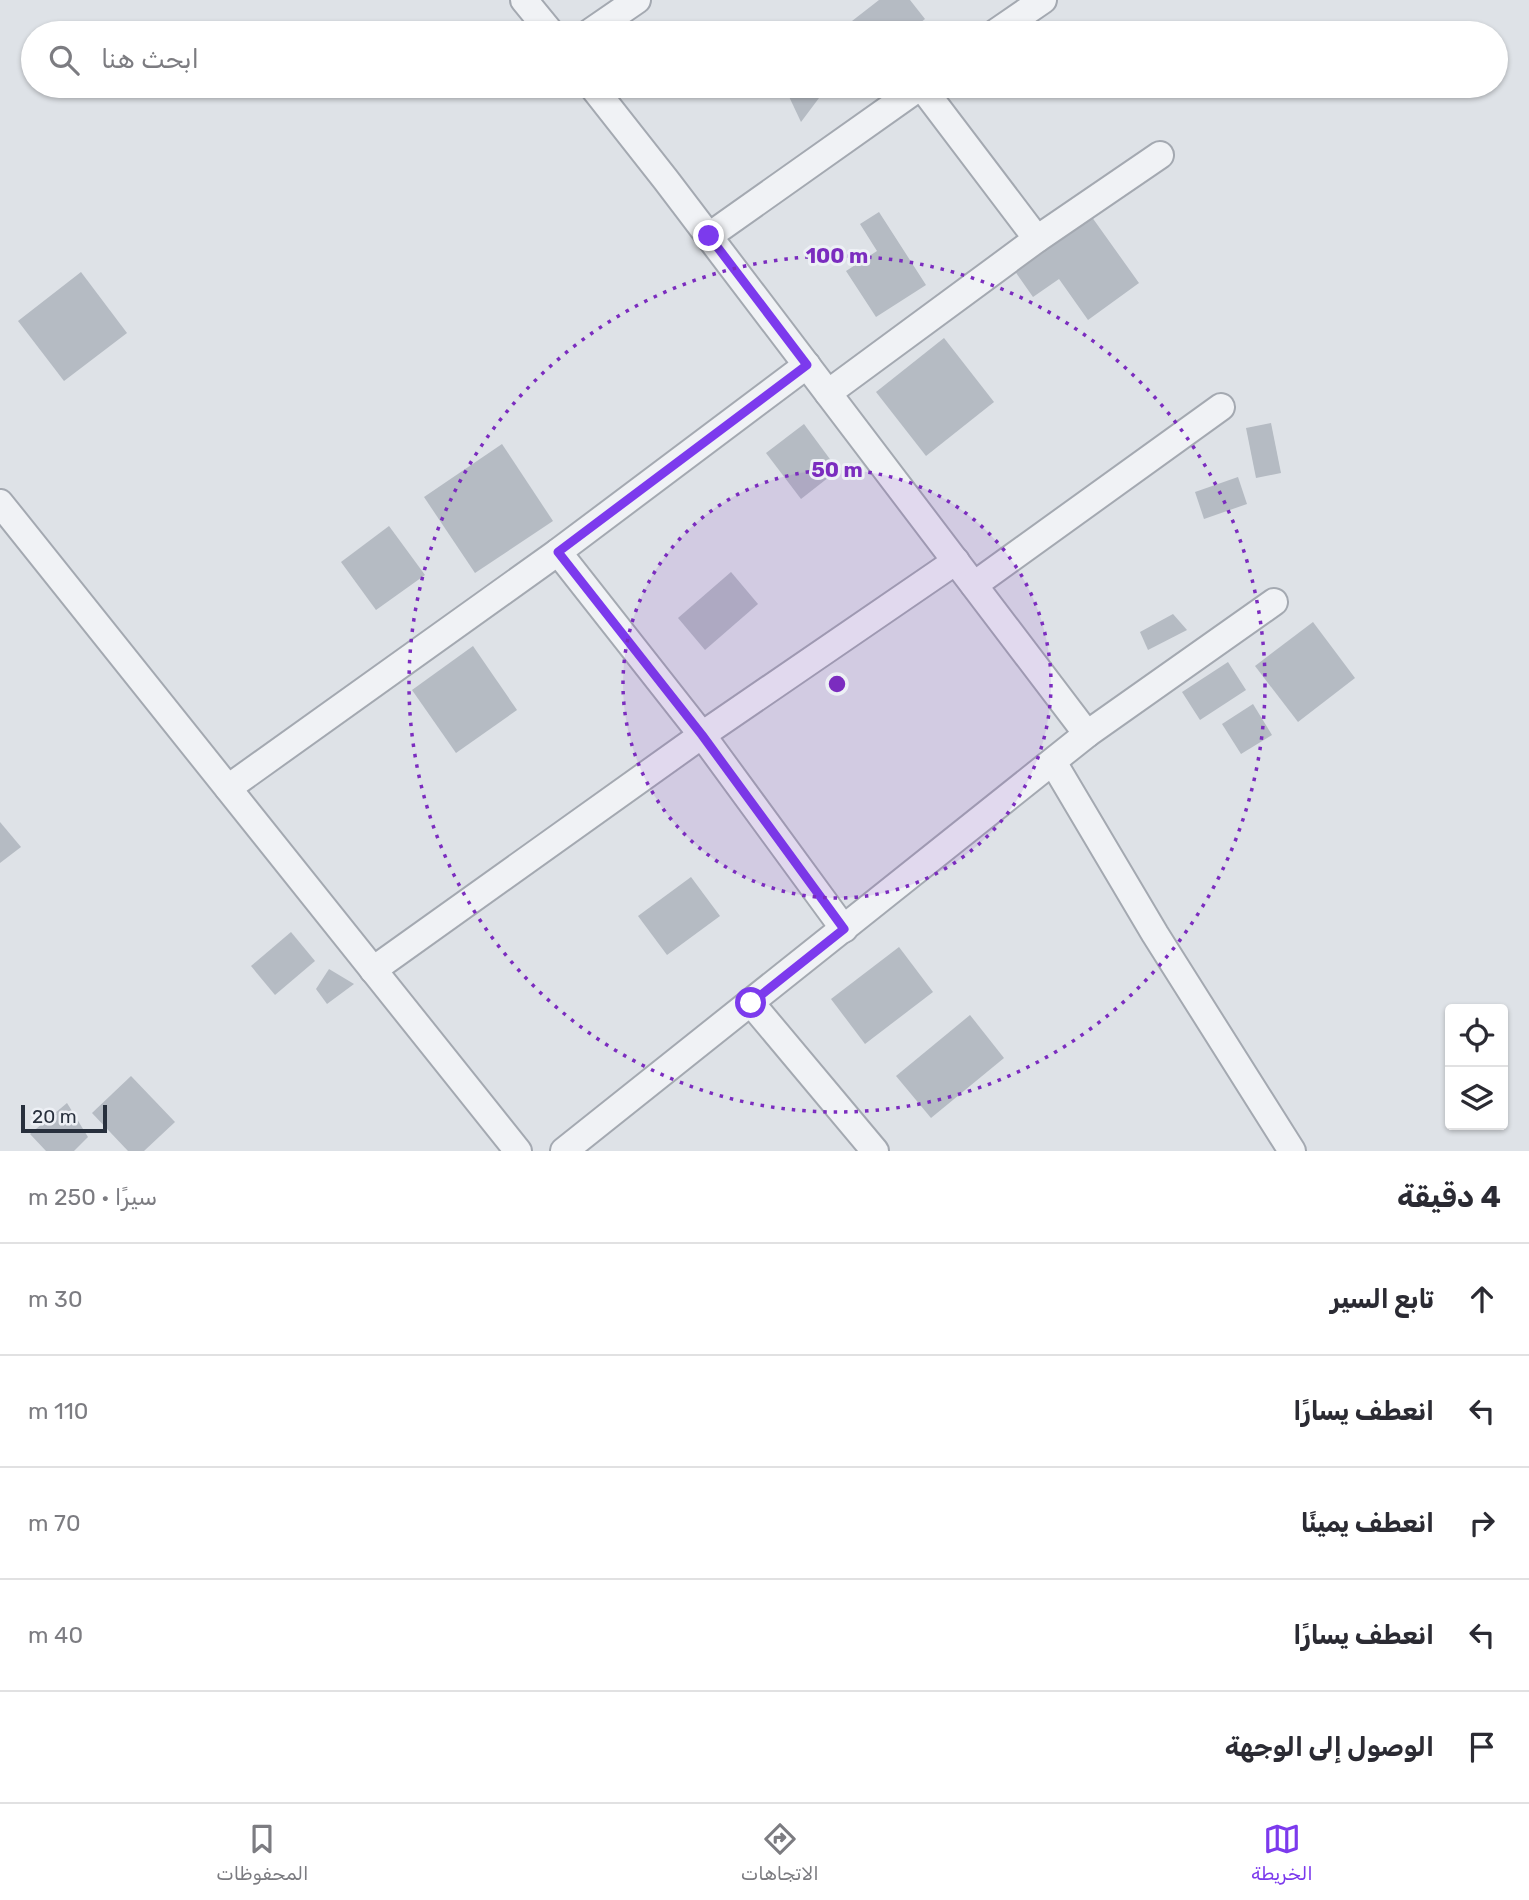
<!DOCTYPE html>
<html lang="ar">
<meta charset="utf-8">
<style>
body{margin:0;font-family:Rubik,Vazirmatn,sans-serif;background:#f2f2f3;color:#2b2b33;direction:rtl}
.controls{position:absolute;right:21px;bottom:21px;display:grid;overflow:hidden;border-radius:7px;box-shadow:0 2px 5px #0004}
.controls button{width:63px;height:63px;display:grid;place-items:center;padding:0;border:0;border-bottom:2px solid #e1e1e2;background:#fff;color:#2b2b33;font:35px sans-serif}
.scale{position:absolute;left:21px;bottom:18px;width:86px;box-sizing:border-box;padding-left:7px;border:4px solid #28303d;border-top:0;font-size:19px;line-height:24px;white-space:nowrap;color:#28303d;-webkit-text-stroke:5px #edf0f5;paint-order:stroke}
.stop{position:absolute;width:21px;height:21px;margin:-16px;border:5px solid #7c3aed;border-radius:50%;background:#fff}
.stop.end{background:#7c3aed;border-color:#fff;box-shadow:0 2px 7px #0008}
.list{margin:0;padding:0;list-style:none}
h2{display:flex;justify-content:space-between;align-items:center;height:91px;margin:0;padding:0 28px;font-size:30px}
h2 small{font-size:23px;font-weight:400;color:#7c7c81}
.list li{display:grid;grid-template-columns:46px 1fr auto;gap:21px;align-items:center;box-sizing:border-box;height:112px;padding:0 28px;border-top:2px solid #e1e1e2}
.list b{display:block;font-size:26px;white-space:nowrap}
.list em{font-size:23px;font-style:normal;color:#7c7c81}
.icon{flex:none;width:38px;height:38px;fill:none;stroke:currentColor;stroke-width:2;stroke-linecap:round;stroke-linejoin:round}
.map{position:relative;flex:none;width:1529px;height:1151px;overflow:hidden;direction:ltr}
.search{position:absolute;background:#fff;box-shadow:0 2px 5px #0004;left:21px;right:21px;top:21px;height:77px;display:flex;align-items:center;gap:18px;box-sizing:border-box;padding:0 24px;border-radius:38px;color:#7c7c81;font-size:26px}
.sheet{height:651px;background:#fff}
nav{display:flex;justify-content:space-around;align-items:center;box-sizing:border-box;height:98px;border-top:2px solid #e1e1e2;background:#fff;font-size:19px;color:#7c7c81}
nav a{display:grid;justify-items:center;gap:4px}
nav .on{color:#7c3aed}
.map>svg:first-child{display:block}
.building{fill:#b5bbc3}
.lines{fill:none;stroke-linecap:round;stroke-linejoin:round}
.minor-casing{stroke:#a4a9b1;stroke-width:30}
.minor{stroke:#f0f2f5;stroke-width:26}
.route{stroke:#7c3aed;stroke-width:9}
.ring{fill:none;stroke:#7b2cbf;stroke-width:3.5;stroke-dasharray:3.5 7}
.centre{fill:#7b2cbf;stroke:#edf0f5;stroke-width:3.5}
.ring-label{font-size:21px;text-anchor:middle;font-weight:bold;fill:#7b2cbf;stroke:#edf0f5;stroke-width:6;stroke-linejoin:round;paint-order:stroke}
</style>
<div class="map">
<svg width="1529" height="1151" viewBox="0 0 1529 1151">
<rect width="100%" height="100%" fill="#dee2e7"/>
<!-- building -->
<g class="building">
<polygon points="879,0 910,0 925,19 907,33 862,33 852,21"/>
<polygon points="784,86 828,86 801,122"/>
<polygon points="879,212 926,285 876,317 846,271 877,251 860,224"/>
<polygon points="1089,213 1139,283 1088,320 1059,279 1033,297 1012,267"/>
<polygon points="81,272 127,333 64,381 18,321"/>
<polygon points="944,338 994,402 926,456 876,392"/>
<polygon points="1271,423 1281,473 1256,478 1246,428"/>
<polygon points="804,424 838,470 801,499 766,453"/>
<polygon points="502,444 553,521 475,573 424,497"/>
<polygon points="1238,477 1247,504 1204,519 1195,492"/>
<polygon points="389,526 425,575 376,610 341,562"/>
<polygon points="731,572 758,604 705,650 678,618"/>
<polygon points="1173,614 1187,630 1148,650 1140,632"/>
<polygon points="1313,622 1355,678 1298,722 1255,666"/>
<polygon points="473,646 517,710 456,753 412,690"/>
<polygon points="1228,662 1246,690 1200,720 1182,692"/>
<polygon points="1253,704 1272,735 1241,754 1222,724"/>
<polygon points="0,822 21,847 0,863"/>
<polygon points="691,877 720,916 667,955 638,916"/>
<polygon points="291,932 315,961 275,995 251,966"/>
<polygon points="899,947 933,992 865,1044 831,999"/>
<polygon points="329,969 354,984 327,1004 316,989"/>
<polygon points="970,1015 1004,1058 931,1118 896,1076"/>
<polygon points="131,1076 175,1122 144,1151 128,1151 92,1113"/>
<polygon points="67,1103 88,1137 74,1151 46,1151 30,1134"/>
</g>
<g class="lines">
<!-- minor casing -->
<g class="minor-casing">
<g id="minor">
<polyline points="524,0 551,33"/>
<polyline points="589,33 637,0"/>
<polyline points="995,33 1043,0"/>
<polyline points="592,86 666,180 1087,734"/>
<polyline points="921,86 1037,239"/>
<polyline points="709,236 921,86"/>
<polyline points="828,393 1037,239 1160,155"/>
<polyline points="0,503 518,1151"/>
<polyline points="558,552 702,735 844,929"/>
<polyline points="974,585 1221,407"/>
<polyline points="1053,762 1155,934 1292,1151"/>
<polyline points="228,788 558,552 807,365"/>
<polyline points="373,970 702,735 956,561"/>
<polyline points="751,1003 875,1151"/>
<polyline points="564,1151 1087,734 1274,602"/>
</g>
</g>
<!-- minor -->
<use href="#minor" class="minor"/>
</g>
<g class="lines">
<!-- route -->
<polyline class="route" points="709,236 807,365 558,552 702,735 844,929 751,1003"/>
</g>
<!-- distance rings -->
<circle cx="837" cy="684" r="214" fill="#7b2cbf" fill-opacity=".12"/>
<g class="ring">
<circle cx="837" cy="684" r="214"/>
<circle cx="837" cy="684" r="428"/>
</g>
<circle cx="837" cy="684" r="10" class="centre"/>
<g class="ring-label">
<text x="837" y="263">100 m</text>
<text x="837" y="477">50 m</text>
</g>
</svg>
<div class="controls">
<button><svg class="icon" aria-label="locate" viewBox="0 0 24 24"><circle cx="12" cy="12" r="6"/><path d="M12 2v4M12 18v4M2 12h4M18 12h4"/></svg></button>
<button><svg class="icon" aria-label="layers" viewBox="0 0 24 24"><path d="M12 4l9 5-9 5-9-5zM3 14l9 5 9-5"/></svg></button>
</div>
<div class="scale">20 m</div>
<div class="stop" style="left:751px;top:1003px"></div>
<div class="stop end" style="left:709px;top:236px"></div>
<div class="search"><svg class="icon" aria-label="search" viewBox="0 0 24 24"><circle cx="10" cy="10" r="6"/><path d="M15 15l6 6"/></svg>ابحث هنا</div>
</div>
<section class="sheet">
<h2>4 دقيقة<small>سيرًا · 250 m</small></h2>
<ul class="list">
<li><svg class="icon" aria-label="ahead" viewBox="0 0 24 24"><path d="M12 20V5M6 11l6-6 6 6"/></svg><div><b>تابع السير</b></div><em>30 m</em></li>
<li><svg class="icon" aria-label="left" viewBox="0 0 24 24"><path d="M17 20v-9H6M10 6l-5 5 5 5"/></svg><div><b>انعطف يسارًا</b></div><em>110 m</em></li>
<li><svg class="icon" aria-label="right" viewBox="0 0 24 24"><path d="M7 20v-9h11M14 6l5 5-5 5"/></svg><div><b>انعطف يمينًا</b></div><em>70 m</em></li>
<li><svg class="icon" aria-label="left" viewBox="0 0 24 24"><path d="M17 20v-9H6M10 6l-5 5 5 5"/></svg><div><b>انعطف يسارًا</b></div><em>40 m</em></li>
<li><svg class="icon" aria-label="arrive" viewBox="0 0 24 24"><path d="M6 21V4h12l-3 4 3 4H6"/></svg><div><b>الوصول إلى الوجهة</b></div></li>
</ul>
</section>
<nav>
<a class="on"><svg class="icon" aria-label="map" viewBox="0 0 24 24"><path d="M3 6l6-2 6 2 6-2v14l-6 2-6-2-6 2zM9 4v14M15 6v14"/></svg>الخريطة</a>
<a><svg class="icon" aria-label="directions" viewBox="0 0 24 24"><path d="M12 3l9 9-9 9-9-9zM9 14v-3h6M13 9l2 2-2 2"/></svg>الاتجاهات</a>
<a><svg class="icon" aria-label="saved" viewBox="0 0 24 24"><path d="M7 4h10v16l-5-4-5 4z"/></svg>المحفوظات</a>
</nav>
